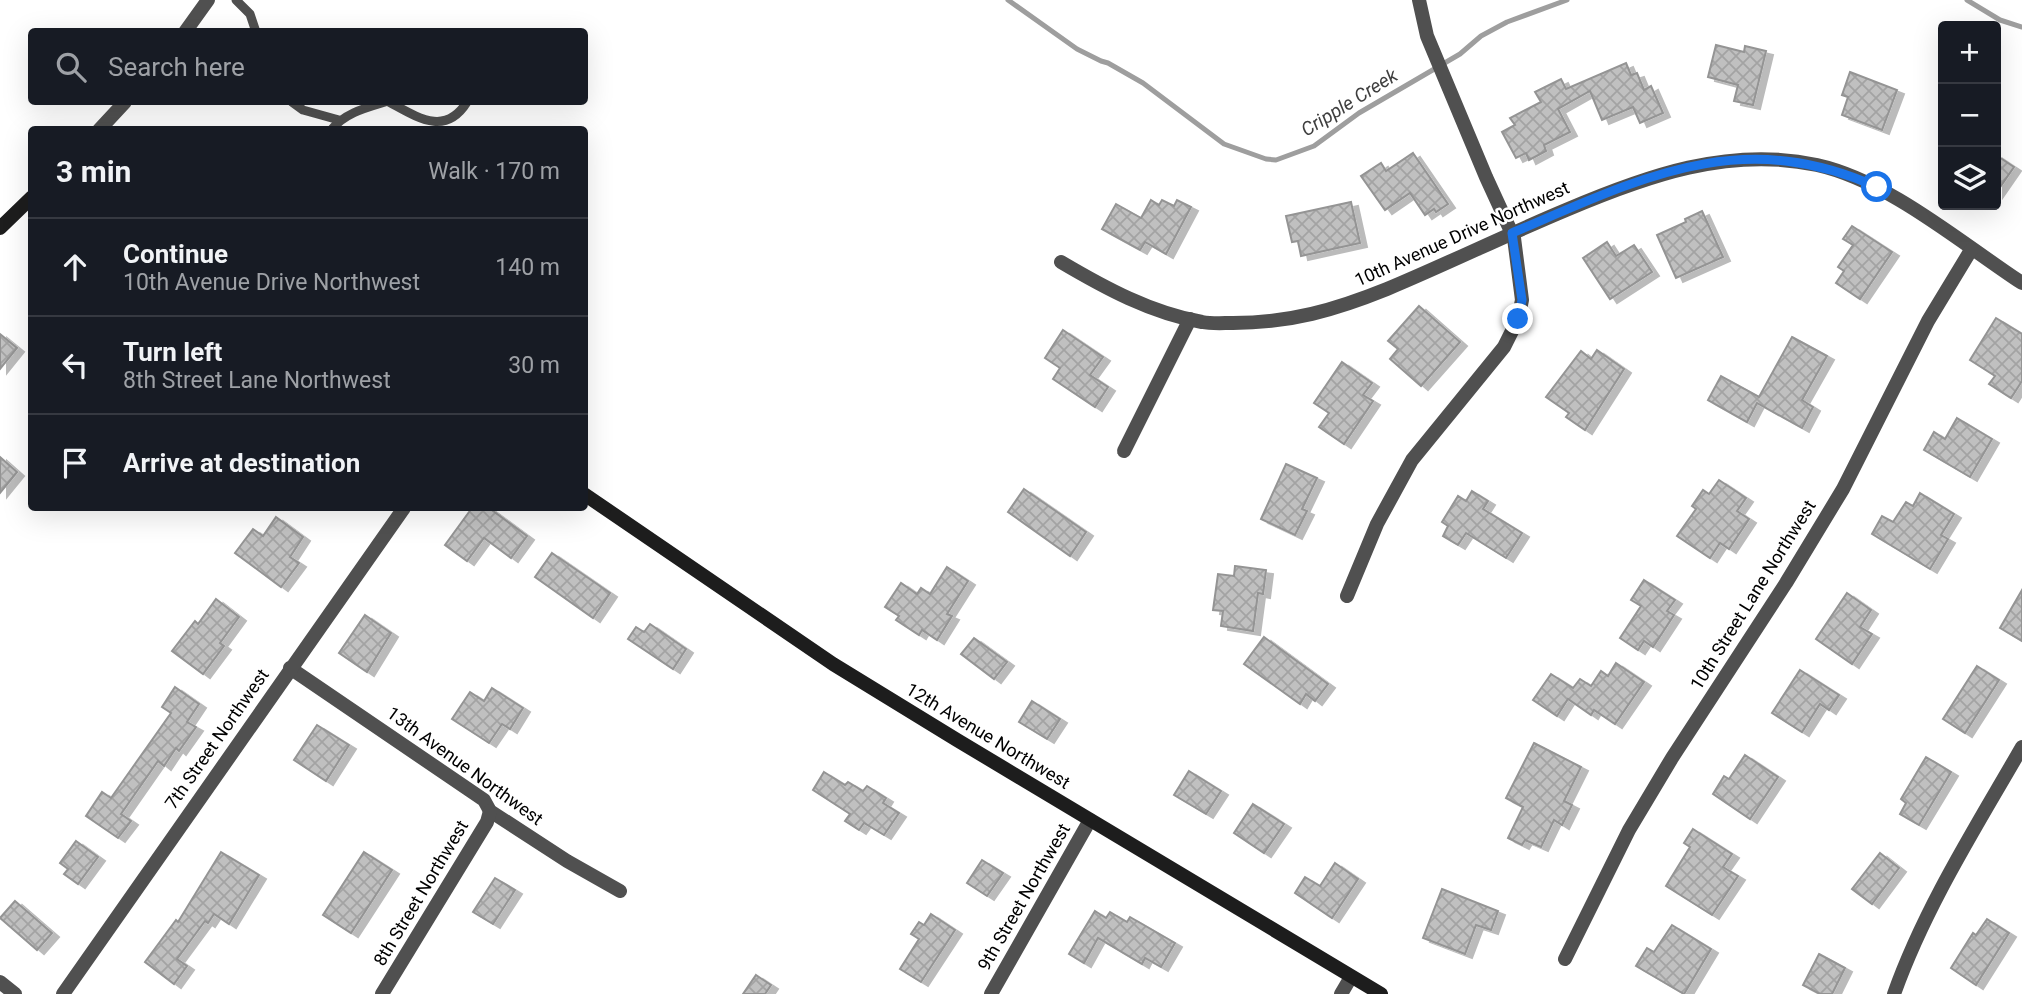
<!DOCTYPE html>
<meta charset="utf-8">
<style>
body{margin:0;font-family:Roboto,sans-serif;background:#20242c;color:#f1f3f6}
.controls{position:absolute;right:21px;top:21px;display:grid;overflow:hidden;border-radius:7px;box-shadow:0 7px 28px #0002}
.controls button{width:63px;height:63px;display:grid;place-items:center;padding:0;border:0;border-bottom:2px solid #363941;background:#171b24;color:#f1f3f6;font:35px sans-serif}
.stop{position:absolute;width:21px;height:21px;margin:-16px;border:5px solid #1a73e8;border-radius:50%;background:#fff}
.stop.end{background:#1a73e8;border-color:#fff;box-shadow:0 2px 7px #0008}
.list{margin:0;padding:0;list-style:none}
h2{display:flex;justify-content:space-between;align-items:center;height:91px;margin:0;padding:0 28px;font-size:30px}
h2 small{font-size:23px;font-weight:400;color:#9ea1a6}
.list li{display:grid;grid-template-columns:46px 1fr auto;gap:21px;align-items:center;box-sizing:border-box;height:98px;padding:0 28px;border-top:2px solid #363941}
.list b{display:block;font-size:26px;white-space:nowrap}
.list p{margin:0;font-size:23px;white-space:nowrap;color:#9ea1a6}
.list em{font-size:23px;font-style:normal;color:#9ea1a6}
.icon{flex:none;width:38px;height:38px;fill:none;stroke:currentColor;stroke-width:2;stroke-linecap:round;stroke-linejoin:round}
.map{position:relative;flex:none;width:2022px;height:994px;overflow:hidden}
.search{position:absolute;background:#171b24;box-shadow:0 7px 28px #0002;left:28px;top:28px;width:560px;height:77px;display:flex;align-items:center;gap:18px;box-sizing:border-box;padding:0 24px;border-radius:7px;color:#9ea1a6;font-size:26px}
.panel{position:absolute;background:#171b24;box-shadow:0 7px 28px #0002;left:28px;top:126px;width:560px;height:385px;border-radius:7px}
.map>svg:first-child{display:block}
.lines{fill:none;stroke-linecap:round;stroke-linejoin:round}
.stream{stroke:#9e9e9e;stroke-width:5}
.building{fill:url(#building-cross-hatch);stroke:#949494;stroke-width:2;filter:url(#shadow)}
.service{stroke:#505050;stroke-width:9}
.minor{stroke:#505050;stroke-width:14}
.secondary{stroke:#1d1d1d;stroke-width:14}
.route{stroke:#1a73e8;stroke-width:9}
.labels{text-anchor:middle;stroke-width:5;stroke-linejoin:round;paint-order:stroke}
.street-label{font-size:18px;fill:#000;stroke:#fff}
.water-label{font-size:19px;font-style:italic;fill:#3f3f3f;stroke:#fff}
</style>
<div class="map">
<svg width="2022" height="994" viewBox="0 0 2022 994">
<defs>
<pattern id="building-cross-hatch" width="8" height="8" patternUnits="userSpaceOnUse" patternTransform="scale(1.75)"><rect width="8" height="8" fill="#c0c0c0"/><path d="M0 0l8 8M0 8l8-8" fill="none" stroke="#a3a3a3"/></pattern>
<filter id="shadow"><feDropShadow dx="7" dy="4" stdDeviation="0" flood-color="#0004"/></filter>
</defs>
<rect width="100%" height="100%" fill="#fff"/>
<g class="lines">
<!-- stream -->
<g class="stream">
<polyline points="1008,0 1077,49 1101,61 1108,63 1143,83 1224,144 1266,159 1276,160 1314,146 1359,113 1460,54 1481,36 1507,22 1567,0"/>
<polyline points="1967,0 2000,20 2022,27"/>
</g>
</g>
<!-- building -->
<g class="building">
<polygon points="1716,45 1744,52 1745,46 1766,51 1753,105 1734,101 1738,85 1708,77"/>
<polygon points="1626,63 1631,75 1637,73 1644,90 1651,86 1663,113 1640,123 1633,107 1602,120 1590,91 1558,109 1570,132 1544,145 1546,151 1529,160 1526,153 1516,158 1502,132 1515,125 1510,118 1541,102 1535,92 1561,79 1566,89"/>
<polygon points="1850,72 1897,90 1882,130 1842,115 1848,97 1842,95"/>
<polygon points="1413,153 1448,204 1436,212 1434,209 1425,215 1410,193 1385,210 1361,176 1381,163 1386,171"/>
<polygon points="1996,155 2014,167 1996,193"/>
<polygon points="1151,200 1159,205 1162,200 1174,206 1177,200 1191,207 1166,254 1145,242 1140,250 1102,229 1116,204 1141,218"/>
<polygon points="1351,202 1360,243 1301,256 1298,241 1292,242 1286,216"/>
<polygon points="1702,211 1723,257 1676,278 1657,235 1686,222 1685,219"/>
<polygon points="1852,226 1892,252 1860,299 1836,283 1844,271 1838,267 1853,245 1843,239"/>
<polygon points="1607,242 1616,256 1634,245 1652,272 1610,299 1583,258"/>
<polygon points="1419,306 1460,342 1421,386 1390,359 1398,349 1388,341"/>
<polygon points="1996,318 2022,334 2022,381 2011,398 1989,384 1995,376 1970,360"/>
<polygon points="1063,330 1103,357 1090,375 1108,387 1095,407 1053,379 1060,368 1045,358"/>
<polygon points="0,334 17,348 0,369"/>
<polygon points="1792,337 1827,356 1802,400 1813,407 1802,428 1757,403 1747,422 1708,400 1721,376 1759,397"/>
<polygon points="1597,350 1624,369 1585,430 1566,417 1569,413 1546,397 1581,351 1591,359"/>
<polygon points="1342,362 1372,383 1363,395 1373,401 1344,444 1319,427 1329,413 1314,403"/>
<polygon points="1957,418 1992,439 1970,477 1924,450 1934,432 1945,439"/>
<polygon points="0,457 17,472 0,493"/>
<polygon points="1286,464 1317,478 1302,509 1307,511 1295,535 1261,519"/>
<polygon points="1719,480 1746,498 1737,511 1749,519 1729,549 1720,543 1710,558 1677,536 1696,509 1692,506 1703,490 1709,494"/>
<polygon points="1024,489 1086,532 1070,556 1008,512"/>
<polygon points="1472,491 1488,501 1483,509 1522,533 1506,558 1466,533 1458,545 1443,536 1448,526 1442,522 1458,496 1466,501"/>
<polygon points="1920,493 1954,514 1941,535 1948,539 1930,569 1872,534 1882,516 1893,522 1906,502 1913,506"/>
<polygon points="472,508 489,508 527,536 511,558 484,538 467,561 445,545"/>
<polygon points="276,517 303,537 290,557 299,563 281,587 235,553 253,529 263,536"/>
<polygon points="552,553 610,593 593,618 535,577"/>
<polygon points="1235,566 1266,570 1263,594 1258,593 1253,631 1221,626 1223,611 1213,610 1218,574 1234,576"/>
<polygon points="947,567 968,581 947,614 952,616 937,640 922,630 919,635 896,620 899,616 885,607 901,583 917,594 921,588 930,594"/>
<polygon points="1644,580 1675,600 1667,611 1674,615 1653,647 1644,641 1638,650 1620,638 1641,606 1631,600"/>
<polygon points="2022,590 2022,641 2000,628"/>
<polygon points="1847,593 1871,610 1860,627 1872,634 1852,664 1816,639"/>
<polygon points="216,599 239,617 220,643 224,646 203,674 172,651 195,621 198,624"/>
<polygon points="365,615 391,633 367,672 339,653"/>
<polygon points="650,624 686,649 673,669 628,639 636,627 644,632"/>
<polygon points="1264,637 1328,684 1315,701 1306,694 1300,704 1244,664"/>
<polygon points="974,638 1007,662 994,679 961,654"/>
<polygon points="1616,663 1644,682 1615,724 1594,710 1591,715 1568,699 1557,716 1533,700 1551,674 1573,688 1580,679 1591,686 1601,671 1608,676"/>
<polygon points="1977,666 1999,680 1965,733 1943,719"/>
<polygon points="1800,670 1839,695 1829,710 1820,704 1802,732 1772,713"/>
<polygon points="175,687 199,704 187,722 196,727 179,751 176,748 164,766 158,761 121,814 131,821 118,838 86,816 102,792 111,798 171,713 162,707"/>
<polygon points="492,688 523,708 510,729 502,724 489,743 452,719 470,692 484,701"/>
<polygon points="1032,701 1060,719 1047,739 1019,722"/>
<polygon points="317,725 349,745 326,781 294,760"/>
<polygon points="1534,743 1581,767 1564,801 1572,805 1562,825 1554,820 1541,847 1525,840 1522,845 1508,838 1523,807 1506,798"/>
<polygon points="1745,755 1778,777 1750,819 1713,794 1724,776 1729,779"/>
<polygon points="1926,757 1951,772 1919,825 1900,814 1906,803 1901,799"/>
<polygon points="1189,771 1221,791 1206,814 1174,795"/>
<polygon points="824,772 845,785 848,782 863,791 867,786 886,798 883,803 899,813 884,835 864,823 859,830 845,821 850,814 813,790"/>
<polygon points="1253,804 1284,824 1264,853 1234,833"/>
<polygon points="1693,829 1732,854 1723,867 1738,876 1712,915 1666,886 1690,847 1684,843"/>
<polygon points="76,841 98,857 78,884 64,874 68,869 60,863"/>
<polygon points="221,852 259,875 229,924 214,914 208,923 205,921 177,959 187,966 174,984 145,962 176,920 178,922"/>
<polygon points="364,852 392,870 351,933 323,915"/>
<polygon points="1880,853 1899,868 1872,904 1852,889"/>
<polygon points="982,860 1003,873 987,896 967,883"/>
<polygon points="1335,863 1358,879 1332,918 1295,893 1305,877 1320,886"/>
<polygon points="495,878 515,890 493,924 473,912"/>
<polygon points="1442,889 1498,911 1491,930 1476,925 1465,954 1423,938"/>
<polygon points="15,901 52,933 37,950 0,918"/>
<polygon points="1095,911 1106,918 1110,912 1127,922 1130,917 1175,943 1161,967 1145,958 1142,964 1098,938 1084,963 1069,954"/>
<polygon points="931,914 955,930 921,982 900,969 919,939 911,934 919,922 924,925"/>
<polygon points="1987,919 2009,933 1976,985 1951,968 1973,933 1976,935"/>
<polygon points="1672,925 1711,949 1684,994 1636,966 1647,948 1654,952"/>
<polygon points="1819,954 1845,968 1832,994 1820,994 1803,985"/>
<polygon points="756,975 771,985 765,994 743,994"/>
</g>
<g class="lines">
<!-- service -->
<g class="service">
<polyline points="236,0 250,14 256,32"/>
<polyline points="292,102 303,110 339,120"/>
<path d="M389,102C417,117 445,137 467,102"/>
<path d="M331,130C345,113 365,108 385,102"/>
</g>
<!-- minor -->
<g class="minor">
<polyline points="185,32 208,0"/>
<polyline points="99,130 125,102"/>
<path d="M1061,262C1105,288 1151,313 1202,322C1212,324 1223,323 1233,323C1290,323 1335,310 1387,289C1447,264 1506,235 1566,210C1646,176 1729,146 1817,165C1889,181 1961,243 2022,283"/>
<polyline points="1124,451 1190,319"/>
<polyline points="1347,596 1377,524 1412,460 1504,347 1518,319 1522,300 1514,238 1486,177 1427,36 1419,0"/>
<polyline points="290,668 484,800 490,811 567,861 620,891"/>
<polyline points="1565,959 1629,830 1672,758 1786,583 1843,489 1928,321 1971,250"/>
<polyline points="0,982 15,994"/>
<polyline points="63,994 404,508"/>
<polyline points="382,994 487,822 490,811"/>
<polyline points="991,994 1090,820"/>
<polyline points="1341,994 1351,977"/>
<path d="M1894,994C1925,907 1976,827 2022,747"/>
</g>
<!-- secondary -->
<g class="secondary">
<polyline points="0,228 32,197"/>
<polyline points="584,494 833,664 957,740 1381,994"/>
</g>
</g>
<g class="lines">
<!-- route -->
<path class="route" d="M1518,319L1522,300L1512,233C1639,179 1740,125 1877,187"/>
</g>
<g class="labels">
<!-- street labels -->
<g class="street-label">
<text transform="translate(1462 234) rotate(-24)" y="6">10th Avenue Drive Northwest</text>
<text transform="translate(1753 595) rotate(-58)" y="6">10th Street Lane Northwest</text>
<text transform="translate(988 736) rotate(31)" y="6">12th Avenue Northwest</text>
<text transform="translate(217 739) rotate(-55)" y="6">7th Street Northwest</text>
<text transform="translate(465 766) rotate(36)" y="6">13th Avenue Northwest</text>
<text transform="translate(421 893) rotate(-59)" y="6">8th Street Northwest</text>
<text transform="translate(1024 897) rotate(-60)" y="6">9th Street Northwest</text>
</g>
<!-- water labels -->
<g class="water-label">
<text transform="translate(1349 102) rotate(-32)" y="7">Cripple Creek</text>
</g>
</g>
</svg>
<div class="controls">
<button>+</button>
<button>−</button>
<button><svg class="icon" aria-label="layers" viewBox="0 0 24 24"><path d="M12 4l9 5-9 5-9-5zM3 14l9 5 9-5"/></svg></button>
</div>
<div class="stop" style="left:1877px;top:187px"></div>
<div class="stop end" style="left:1518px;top:319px"></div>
<div class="search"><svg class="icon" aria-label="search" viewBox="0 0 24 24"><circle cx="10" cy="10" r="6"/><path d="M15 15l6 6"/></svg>Search here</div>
<section class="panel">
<h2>3 min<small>Walk · 170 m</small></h2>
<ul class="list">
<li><svg class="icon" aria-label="ahead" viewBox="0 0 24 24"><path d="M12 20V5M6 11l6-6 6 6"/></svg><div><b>Continue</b><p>10th Avenue Drive Northwest</p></div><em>140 m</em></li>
<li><svg class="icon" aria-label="left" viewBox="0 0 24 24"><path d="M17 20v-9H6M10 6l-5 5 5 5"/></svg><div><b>Turn left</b><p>8th Street Lane Northwest</p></div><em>30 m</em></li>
<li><svg class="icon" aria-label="arrive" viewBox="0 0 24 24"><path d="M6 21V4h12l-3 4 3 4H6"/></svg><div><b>Arrive at destination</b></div></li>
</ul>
</section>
</div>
